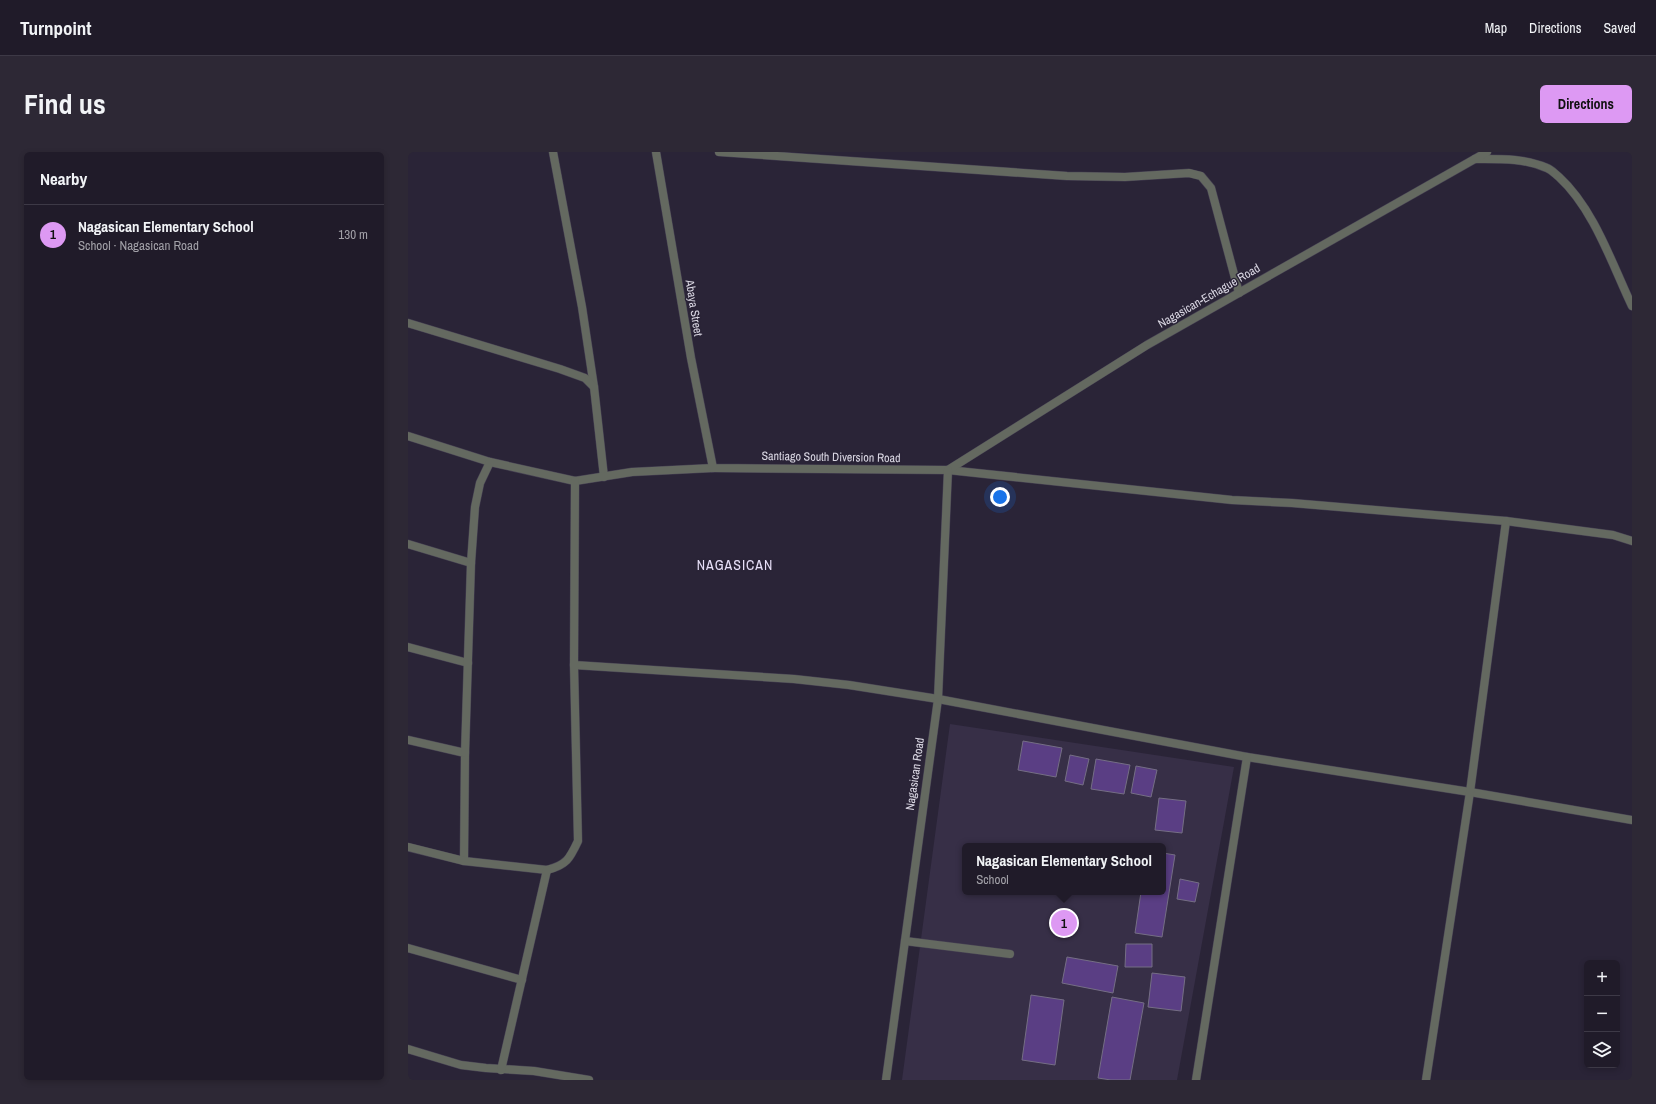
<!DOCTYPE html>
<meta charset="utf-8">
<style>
body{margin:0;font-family:"Archivo Narrow",sans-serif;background:#2d2835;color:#f1f3f6}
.controls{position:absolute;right:12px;bottom:12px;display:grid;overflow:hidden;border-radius:6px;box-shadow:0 2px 6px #0003}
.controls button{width:36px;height:36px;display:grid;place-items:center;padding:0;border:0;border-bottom:1px solid #3d3946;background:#201b29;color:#f1f3f6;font:20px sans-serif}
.you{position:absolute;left:592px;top:345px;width:14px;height:14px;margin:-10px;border:3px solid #fff;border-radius:50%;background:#1a73e8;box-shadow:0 0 0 6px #1a73e833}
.badge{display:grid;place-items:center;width:26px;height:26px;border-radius:50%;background:#dd99f3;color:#111;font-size:13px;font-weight:700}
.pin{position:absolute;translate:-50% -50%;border:2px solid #fff;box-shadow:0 1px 4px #0006}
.popup{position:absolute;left:554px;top:691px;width:204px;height:52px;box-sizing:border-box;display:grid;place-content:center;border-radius:6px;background:#201b29;filter:drop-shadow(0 1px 3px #0005);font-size:13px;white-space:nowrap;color:#a2a1a8}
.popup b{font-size:15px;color:#f1f3f6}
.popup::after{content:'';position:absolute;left:50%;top:100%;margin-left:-8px;border:8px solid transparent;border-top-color:#201b29}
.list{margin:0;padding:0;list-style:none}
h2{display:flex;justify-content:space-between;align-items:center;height:52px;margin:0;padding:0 16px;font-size:17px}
h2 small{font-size:13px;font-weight:400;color:#a2a1a8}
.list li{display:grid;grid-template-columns:26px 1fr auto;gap:12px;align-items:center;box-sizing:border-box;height:60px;padding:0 16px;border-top:1px solid #3d3946}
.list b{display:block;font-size:15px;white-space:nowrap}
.list p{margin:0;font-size:13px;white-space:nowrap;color:#a2a1a8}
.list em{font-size:13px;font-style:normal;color:#a2a1a8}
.icon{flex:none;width:22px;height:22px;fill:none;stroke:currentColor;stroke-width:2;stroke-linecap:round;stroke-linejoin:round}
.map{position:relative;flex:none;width:1224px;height:928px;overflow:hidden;border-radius:6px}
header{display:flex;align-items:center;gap:24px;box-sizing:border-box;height:56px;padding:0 20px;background:#201b29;border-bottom:1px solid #3d3946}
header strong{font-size:19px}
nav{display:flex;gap:22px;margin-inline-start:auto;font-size:14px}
.intro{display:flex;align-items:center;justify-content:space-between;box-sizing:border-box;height:96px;padding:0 24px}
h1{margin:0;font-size:28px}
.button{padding:10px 18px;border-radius:6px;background:#dd99f3;color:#111;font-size:14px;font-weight:700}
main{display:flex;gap:24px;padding:0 24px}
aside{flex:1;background:#201b29;border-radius:6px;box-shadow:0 2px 6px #0003}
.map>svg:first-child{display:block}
.built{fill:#372f47;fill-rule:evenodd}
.building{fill:#5a3e84;stroke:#756e85}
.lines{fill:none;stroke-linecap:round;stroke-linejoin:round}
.service-casing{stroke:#464153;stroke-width:9}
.minor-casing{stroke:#464153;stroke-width:9}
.tertiary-casing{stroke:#464153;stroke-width:9}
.service{stroke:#646960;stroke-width:8}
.minor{stroke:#646960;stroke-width:8}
.tertiary{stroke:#646960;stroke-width:8}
.labels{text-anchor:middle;stroke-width:3;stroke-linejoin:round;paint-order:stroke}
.street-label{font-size:12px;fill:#dbd8e4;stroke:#2a2437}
.quarter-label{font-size:14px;letter-spacing:1px;fill:#e7dff8;stroke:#2a2437}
</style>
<header>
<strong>Turnpoint</strong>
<nav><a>Map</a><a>Directions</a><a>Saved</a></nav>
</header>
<div class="intro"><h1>Find us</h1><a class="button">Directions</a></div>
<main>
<aside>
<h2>Nearby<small></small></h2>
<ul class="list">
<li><span class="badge">1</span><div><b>Nagasican Elementary School</b><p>School · Nagasican Road</p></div><em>130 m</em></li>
</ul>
</aside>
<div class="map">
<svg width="1224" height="928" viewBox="0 0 1224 928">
<rect width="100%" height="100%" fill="#2a2437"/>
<!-- built -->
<path class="built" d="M542,572L826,615L769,928H494ZM557,694H755V740H557Z"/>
<!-- building -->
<g class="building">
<polygon points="615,589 654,596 648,625 610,618"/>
<polygon points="662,603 681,607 675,633 657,629"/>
<polygon points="688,607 722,613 716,642 683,637"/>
<polygon points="728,614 749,618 743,645 723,641"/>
<polygon points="751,646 778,649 774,681 747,678"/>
<polygon points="755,701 767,703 754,785 727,781 733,740 755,740"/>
<polygon points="772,727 791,731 787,750 769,747"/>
<polygon points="718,792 744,792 744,815 717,815"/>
<polygon points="659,805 710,814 705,841 654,831"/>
<polygon points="744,821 777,825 773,859 740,855"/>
<polygon points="623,843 656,848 647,913 614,908"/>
<polygon points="704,845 736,851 722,928 703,928 690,926"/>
</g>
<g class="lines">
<!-- service casing -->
<g class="service-casing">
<polyline id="service" points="497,789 602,802"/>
</g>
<!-- minor casing -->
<g class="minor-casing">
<g id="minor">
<polyline points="145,0 174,155 186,235"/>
<polyline points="311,0 659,24 717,25 781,21 793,24 803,36 831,141"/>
<path d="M1067,7C1092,7 1116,6 1139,16C1144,18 1147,22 1151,25C1186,57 1204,112 1224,154"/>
<polyline points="0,171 152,217 177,226 186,235 196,325"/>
<polyline points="0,284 82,310 167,329 224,320 305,316"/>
<polyline points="540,318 824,348 884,351 1098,369 1205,383 1224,389"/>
<polyline points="0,392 63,411"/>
<polyline points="0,495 60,511"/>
<polyline points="166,513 386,527 441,533 530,547 839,605 1062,640 1224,668"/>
<polyline points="0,588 57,601 56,709"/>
<polyline points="57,601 63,411 67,355 72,331 82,310"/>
<path d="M0,695L56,709L139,718C159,713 162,706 170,689L166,513L167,329"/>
<polyline points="0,796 114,828"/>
<polyline points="0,897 53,913 78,916 126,919 181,928"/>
<polyline points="93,918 139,718"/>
<polyline points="788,928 839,605"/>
<polyline points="1018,928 1062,640 1098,369"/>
</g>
</g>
<!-- tertiary casing -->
<g class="tertiary-casing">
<g id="tertiary">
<polyline points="248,0 283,206 305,316 540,318"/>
<polyline points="540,318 739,193 1079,0"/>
<polyline points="478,928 530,547 540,318"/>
</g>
</g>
<!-- service -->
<use href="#service" class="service"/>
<!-- minor -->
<use href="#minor" class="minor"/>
<!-- tertiary -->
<use href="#tertiary" class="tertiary"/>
</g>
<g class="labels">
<!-- street labels -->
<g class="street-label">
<text transform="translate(801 144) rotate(-30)" y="4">Nagasican-Echague Road</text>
<text transform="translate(286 156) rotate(81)" y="4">Abaya Street</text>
<text transform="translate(423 305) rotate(1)" y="4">Santiago South Diversion Road</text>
<text transform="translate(507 622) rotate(-82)" y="4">Nagasican Road</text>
</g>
<!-- quarter labels -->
<g class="quarter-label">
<text x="327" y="418">NAGASICAN</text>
</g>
</g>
</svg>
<div class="controls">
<button>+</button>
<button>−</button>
<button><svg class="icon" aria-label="layers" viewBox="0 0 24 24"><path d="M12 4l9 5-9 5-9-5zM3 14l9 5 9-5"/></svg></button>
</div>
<div class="you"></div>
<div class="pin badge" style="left:656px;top:771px">1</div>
<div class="popup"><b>Nagasican Elementary School</b>School</div>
</div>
</main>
